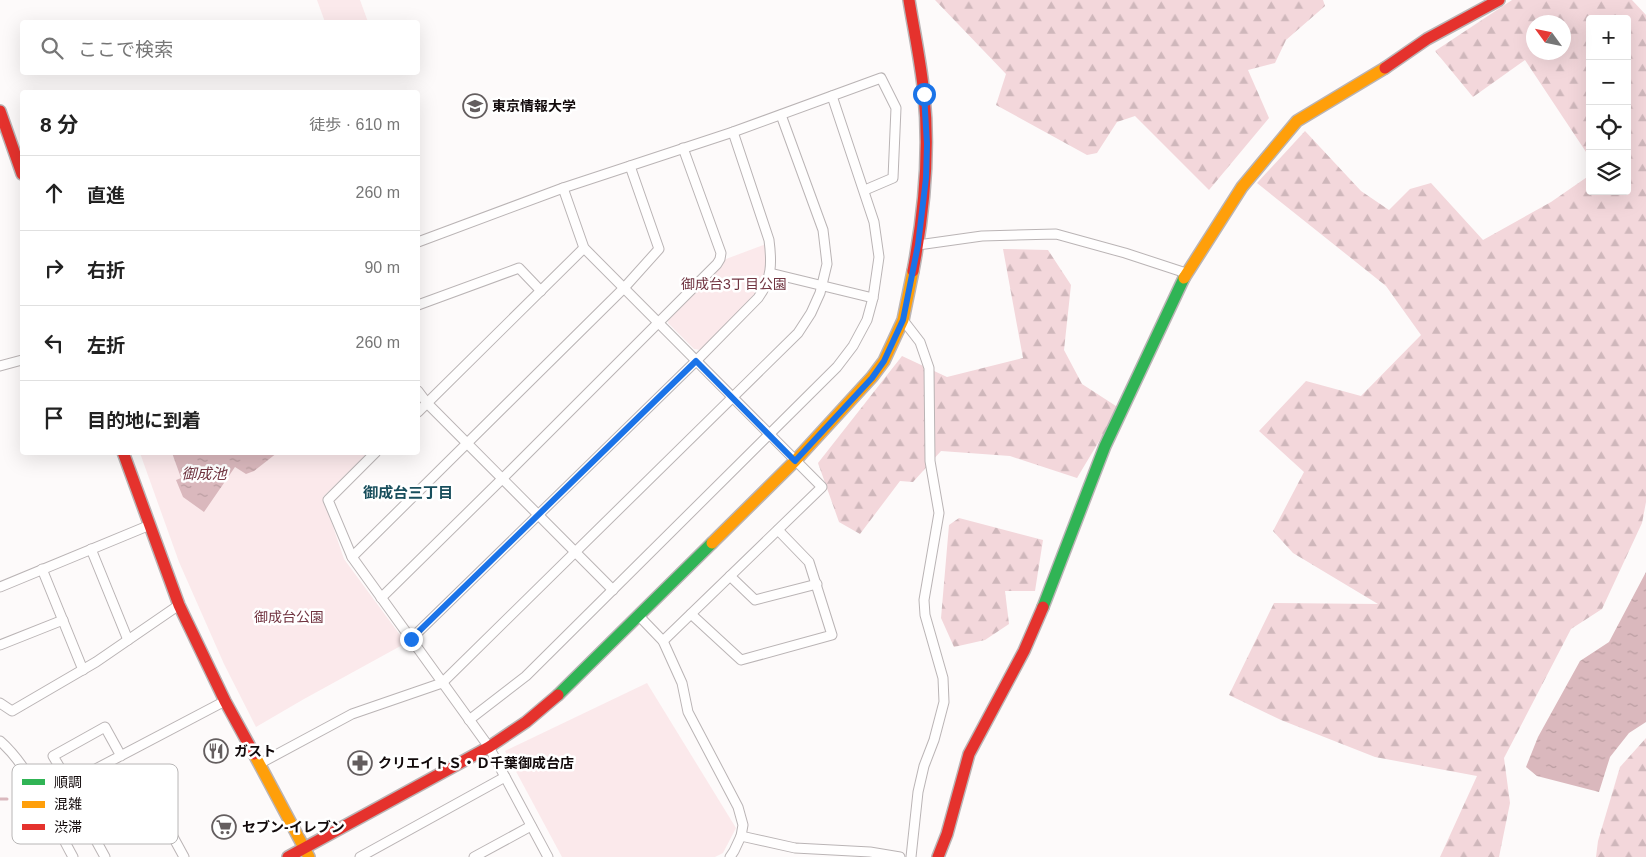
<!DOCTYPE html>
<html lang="ja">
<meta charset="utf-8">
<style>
body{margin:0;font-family:Helvetica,"Noto Sans JP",sans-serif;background:#f2f2f2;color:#222}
.controls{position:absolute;right:15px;top:15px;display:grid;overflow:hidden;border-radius:5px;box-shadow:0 5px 20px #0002}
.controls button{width:45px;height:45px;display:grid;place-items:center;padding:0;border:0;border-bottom:1px solid #e0e0e0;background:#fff;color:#222;font:25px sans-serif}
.compass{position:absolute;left:1526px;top:15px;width:45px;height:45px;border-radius:50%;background:#fff;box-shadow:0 5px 20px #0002;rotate:303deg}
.stop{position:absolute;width:15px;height:15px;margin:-11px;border:4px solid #1a73e8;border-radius:50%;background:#fff}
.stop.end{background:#1a73e8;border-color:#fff;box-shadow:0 1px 5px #0008}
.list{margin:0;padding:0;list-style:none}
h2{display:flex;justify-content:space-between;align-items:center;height:65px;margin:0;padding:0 20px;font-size:21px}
h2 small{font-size:16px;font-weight:400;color:#767676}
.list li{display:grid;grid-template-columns:32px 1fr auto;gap:15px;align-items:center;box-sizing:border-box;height:75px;padding:0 20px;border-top:1px solid #e0e0e0}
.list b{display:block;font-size:19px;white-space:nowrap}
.list em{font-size:16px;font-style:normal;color:#767676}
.icon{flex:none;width:28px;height:28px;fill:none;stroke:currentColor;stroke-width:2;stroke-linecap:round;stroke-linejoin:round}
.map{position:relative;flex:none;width:1646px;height:857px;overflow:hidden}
.search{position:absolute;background:#fff;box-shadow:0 5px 20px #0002;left:20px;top:20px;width:400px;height:55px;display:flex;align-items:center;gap:12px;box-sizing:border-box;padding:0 18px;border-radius:5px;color:#767676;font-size:19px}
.panel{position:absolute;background:#fff;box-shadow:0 5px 20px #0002;left:20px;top:90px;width:400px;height:365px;border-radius:5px}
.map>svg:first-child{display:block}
.forest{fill:url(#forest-firs);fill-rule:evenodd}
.park{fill:#fbe9eb}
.water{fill:url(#water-ripples)}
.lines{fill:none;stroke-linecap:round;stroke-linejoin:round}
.stream{stroke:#dab8bd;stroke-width:3}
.street-casing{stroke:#bab4b5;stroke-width:11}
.fast-casing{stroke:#bab4b5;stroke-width:14}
.slow-casing{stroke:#bab4b5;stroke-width:14}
.jam-casing{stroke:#bab4b5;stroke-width:14}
.street{stroke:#fffefe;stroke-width:9}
.fast{stroke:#30b455;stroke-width:11}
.slow{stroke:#ff9f0a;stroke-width:11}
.jam{stroke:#e5322d;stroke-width:11}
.route{stroke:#1a73e8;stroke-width:6}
.labels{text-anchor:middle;stroke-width:5;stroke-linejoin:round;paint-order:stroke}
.poi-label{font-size:14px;font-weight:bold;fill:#120a0b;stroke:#fff;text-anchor:start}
.park-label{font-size:14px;fill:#713541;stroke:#fff}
.water-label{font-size:15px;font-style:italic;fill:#713440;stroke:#fff}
.neighbourhood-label{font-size:15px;font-weight:bold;fill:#184e5c;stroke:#fff}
.key{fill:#fff;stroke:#b8b6b6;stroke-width:1}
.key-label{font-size:14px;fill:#120a0b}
</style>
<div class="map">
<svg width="1646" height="857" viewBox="0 0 1646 857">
<defs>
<pattern id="forest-firs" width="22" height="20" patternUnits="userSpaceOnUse" patternTransform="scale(1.25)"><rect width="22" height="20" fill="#f3d7db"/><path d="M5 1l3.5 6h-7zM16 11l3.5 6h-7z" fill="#cfb7bb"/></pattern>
<pattern id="water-ripples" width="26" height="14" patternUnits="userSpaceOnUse" patternTransform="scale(1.25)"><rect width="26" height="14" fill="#dab8bd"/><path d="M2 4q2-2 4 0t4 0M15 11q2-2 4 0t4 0" fill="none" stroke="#ba9da1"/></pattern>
</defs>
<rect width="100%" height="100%" fill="#fdfafa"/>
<!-- forest -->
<g class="forest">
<polygon points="935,0 1323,0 1325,6 1286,40 1275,63 1248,70 1269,118 1209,190 1135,116 1117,122 1097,153 1087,155 996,105 1006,74"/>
<path d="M1512,0H1632L1646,15V502L1642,523L1602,609L1571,629L1504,758L1510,803L1499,857H1440L1477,776L1375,757L1281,720L1229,695L1274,603L1378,604L1293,553L1273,531L1304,472L1259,431L1306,381L1361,396L1421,335L1386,286L1257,183L1305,131L1361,191L1389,210L1410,189L1431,183L1483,240L1551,202L1590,175V191H1627V19H1590V158L1525,60L1473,97L1435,51ZM1534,22H1564V52H1534Z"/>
<polygon points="1003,249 1048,250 1071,285 1064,350 1082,384 1119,408 1077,478 1010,456 941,451 913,482 900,481 860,534 839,522 818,463 902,356 947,377 1023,358"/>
<polygon points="959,518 1043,540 1035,591 1005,591 1009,624 985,640 954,647 941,618 949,525"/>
<polygon points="1646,738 1646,857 1596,857 1598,841 1620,767"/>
</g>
<!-- park -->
<g class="park">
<polygon points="317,0 360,0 368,22 325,22"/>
<polygon points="766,244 767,276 753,300 701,350 694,349 668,323 669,317 726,259"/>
<polygon points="140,453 172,453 181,478 176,480 236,467 254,470 277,453 368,453 323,497 344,559 406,643 304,699 256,727 224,664 179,562"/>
<polygon points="647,683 736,828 723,853 715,857 562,857 505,751"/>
</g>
<!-- water -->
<g class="water">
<polygon points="172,453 172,452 277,453 254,471 246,474 235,467 204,512 183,497 176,480 181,478"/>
<polygon points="1646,572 1646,722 1629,733 1610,757 1599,792 1537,776 1526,767 1538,737 1580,661 1609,642"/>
</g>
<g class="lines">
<!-- stream -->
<polyline class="stream" points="0,799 7,799"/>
<!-- street casing -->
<g class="street-casing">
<g id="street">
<polyline points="563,188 584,248 822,487 663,641"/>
<polyline points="418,242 563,188 733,132 881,78 896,108 893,178 865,190"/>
<polyline points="918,245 982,236 1056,234 1125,253 1186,273"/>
<polyline points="770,273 873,298"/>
<polyline points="418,305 519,268 541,291"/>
<polyline points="903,320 920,342 929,368 930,461 939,513 924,600 925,615 943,678 944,702 934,740 924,766 918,792 911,857"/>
<polyline points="0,366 22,360"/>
<polyline points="418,391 427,403 613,590"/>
<polyline points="418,412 584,248"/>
<polyline points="376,452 328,500 352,557 489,747 548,857"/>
<polyline points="91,549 128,640"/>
<polyline points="352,557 624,288 659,249 630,166"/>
<polyline points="42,569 83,670"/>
<polyline points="730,576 755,600 817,584"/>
<polyline points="0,587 150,525"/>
<polyline points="381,598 502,479 717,264 720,259 721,253 683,148"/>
<polyline points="691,614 741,660 832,635 809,562 778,530"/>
<polyline points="638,615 663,641 682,683 688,712 738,807 743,825 741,836 734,851 730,857"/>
<path d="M411,639L696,361L758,298C772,279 772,263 769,240L733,132"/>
<polyline points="0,645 63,620"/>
<polyline points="0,703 12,711 96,662 179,605"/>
<polyline points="469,720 526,676 837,367 853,346 867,320 873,298 879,257 874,222 832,96"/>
<path d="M0,741C31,768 53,821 73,857"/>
<polyline points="121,756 105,727 53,756 69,783 225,701"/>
<polyline points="259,764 352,714 442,683 798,333 811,313 820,293 827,264 823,230 781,115"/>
<polyline points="741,836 795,848 870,852 900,857"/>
<polyline points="105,857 93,835 154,802 184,857"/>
<polyline points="360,857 505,777"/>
<polyline points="474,857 531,826"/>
</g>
</g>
<!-- fast casing -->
<g class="fast-casing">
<g id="fast">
<polyline points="1043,607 1105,446 1184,278"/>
<polyline points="558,695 712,543"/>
</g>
</g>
<!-- slow casing -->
<g class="slow-casing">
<g id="slow">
<polyline points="1184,278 1242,187 1297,121 1385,68"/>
<polyline points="712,543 795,461 872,377 884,361 903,320 913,271"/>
<polyline points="254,754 309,857"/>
</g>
</g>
<!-- jam casing -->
<g class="jam-casing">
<g id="jam">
<path d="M909,0C914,31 921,63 924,95C930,154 924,213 913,271"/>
<polyline points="1385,68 1427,39 1499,0"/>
<polyline points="0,111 22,174"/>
<polyline points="123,452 179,605 225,701 254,754"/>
<polyline points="288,857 489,747 526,722 558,695"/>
<polyline points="938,857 947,834 969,754 1024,651 1043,607"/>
</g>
</g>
<!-- street -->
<use href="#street" class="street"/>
<!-- fast -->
<use href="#fast" class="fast"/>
<!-- slow -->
<use href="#slow" class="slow"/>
<!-- jam -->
<use href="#jam" class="jam"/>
</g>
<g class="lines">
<!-- route -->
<polyline class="route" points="411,639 696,361 795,461 872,378 884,361 903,320 918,245 926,178 927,144 924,94"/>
</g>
<!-- icons -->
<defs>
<g id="university-ring" transform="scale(1.25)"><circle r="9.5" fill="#fff" stroke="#645e5f" stroke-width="1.5"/><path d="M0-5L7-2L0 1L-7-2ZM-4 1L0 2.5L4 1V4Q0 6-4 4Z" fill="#645e5f"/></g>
<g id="restaurant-ring" transform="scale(1.25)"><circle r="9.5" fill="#fff" stroke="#645e5f" stroke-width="1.5"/><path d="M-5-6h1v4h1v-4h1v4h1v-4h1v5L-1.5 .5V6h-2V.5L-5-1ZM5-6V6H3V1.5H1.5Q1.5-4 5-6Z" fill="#645e5f"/></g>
<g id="pharmacy-ring" transform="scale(1.25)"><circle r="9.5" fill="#fff" stroke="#645e5f" stroke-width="1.5"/><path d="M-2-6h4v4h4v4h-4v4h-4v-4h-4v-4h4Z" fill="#645e5f"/></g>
<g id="supermarket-ring" transform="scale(1.25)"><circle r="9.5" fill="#fff" stroke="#645e5f" stroke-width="1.5"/><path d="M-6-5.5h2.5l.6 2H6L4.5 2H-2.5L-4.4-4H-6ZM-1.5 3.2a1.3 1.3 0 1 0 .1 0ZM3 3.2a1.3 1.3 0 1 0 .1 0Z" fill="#645e5f"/></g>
</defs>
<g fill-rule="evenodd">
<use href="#university-ring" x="475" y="106"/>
<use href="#restaurant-ring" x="216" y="751"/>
<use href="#pharmacy-ring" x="360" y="763"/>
<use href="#supermarket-ring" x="224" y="827"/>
</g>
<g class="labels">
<!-- poi labels -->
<g class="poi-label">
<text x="492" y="111">東京情報大学</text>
<text x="234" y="756">ガスト</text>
<text x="378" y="768">クリエイトＳ・Ｄ千葉御成台店</text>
<text x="242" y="832">セブン-イレブン</text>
</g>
<!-- park labels -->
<g class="park-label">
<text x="734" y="289">御成台3丁目公園</text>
<text x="289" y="622">御成台公園</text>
</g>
<!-- water labels -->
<g class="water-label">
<text x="204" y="479">御成池</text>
</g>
<!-- neighbourhood labels -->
<g class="neighbourhood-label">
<text x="408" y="498">御成台三丁目</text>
</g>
</g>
<!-- legend -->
<rect x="12" y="764" width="166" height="80" rx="8" class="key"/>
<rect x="22" y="779" width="23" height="6" fill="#30b455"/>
<rect x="22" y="801" width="23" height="7" fill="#ff9f0a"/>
<rect x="22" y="824" width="23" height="6" fill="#e5322d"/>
<g class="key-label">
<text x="54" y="787">順調</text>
<text x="54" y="809">混雑</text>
<text x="54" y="832">渋滞</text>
</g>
</svg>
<div class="controls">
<button>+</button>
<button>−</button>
<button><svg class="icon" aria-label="locate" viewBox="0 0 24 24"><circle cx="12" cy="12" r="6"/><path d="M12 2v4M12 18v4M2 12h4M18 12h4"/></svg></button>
<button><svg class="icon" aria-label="layers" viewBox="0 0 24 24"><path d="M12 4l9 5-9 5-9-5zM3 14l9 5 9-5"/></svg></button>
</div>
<svg class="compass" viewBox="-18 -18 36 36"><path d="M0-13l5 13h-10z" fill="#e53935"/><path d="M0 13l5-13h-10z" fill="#767676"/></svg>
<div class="stop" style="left:924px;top:94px"></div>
<div class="stop end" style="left:411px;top:639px"></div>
<div class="search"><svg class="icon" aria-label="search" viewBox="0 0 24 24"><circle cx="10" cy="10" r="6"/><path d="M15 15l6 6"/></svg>ここで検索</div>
<section class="panel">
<h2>8 分<small>徒歩 · 610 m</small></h2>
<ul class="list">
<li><svg class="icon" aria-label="ahead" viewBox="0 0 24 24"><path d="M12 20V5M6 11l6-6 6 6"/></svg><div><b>直進</b></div><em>260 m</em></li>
<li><svg class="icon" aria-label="right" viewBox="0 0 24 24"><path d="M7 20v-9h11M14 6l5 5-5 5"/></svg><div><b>右折</b></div><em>90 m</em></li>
<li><svg class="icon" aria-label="left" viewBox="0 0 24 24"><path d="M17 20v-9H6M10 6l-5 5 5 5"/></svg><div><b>左折</b></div><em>260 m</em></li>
<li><svg class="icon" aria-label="arrive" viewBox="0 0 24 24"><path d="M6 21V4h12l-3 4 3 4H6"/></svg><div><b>目的地に到着</b></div></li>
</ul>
</section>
</div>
